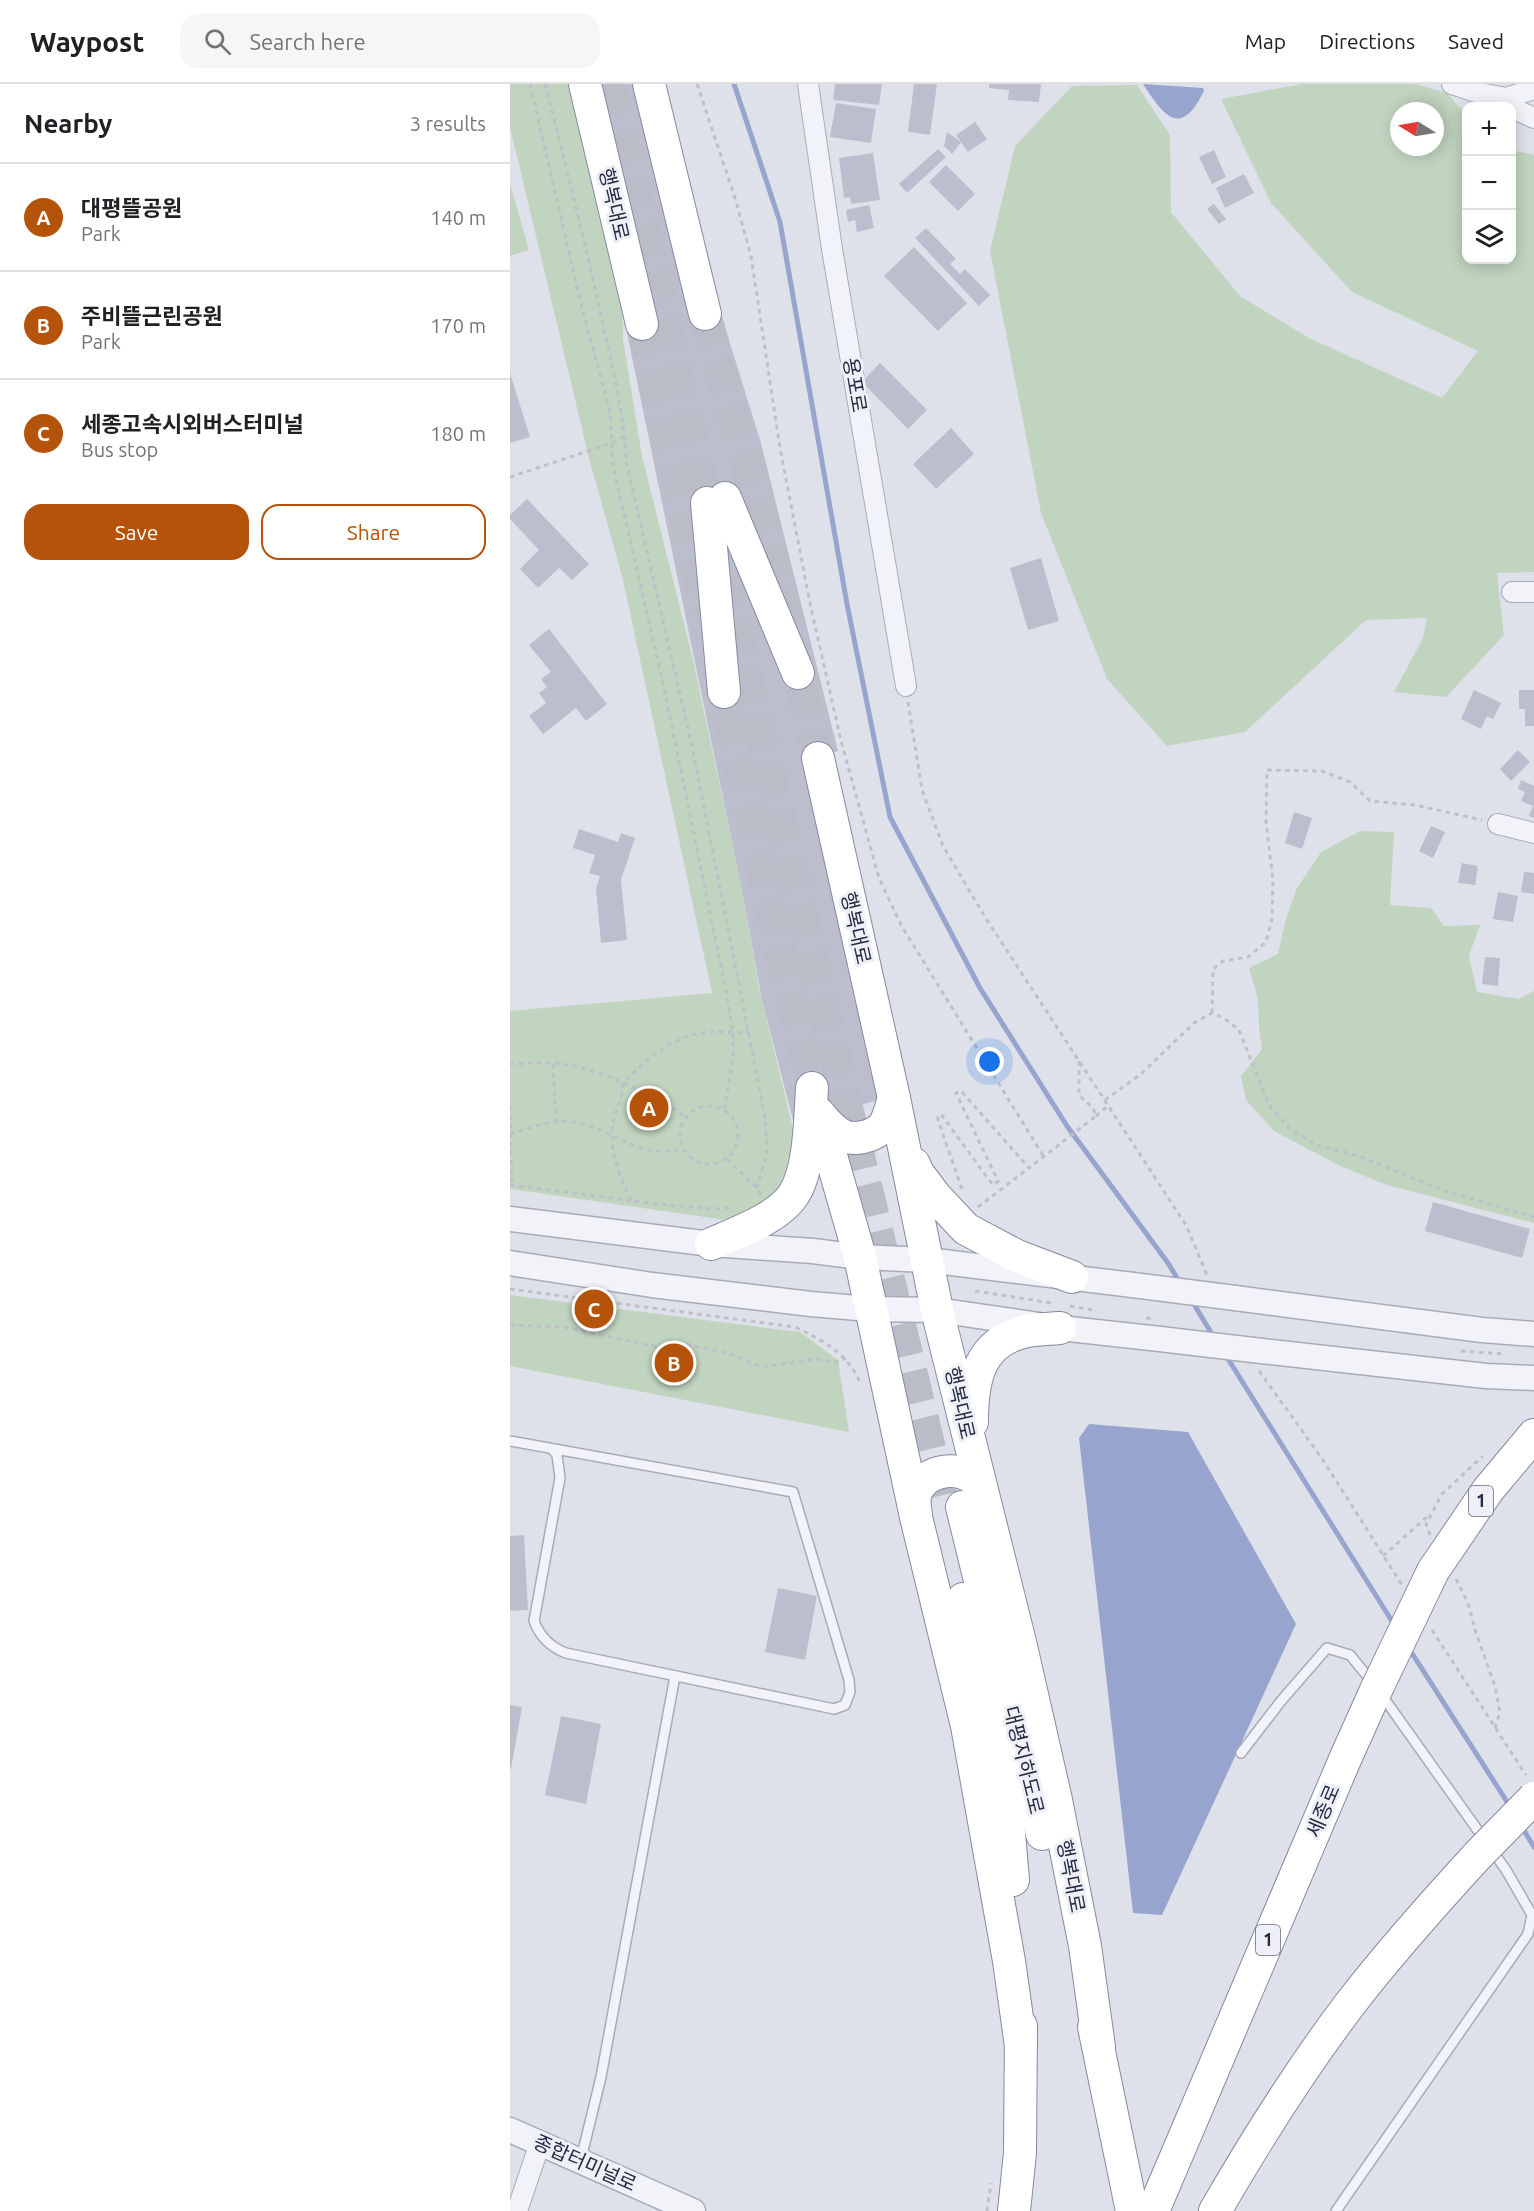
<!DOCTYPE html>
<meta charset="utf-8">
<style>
body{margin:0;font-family:Ubuntu,"Noto Sans KR",sans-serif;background:#f6f6f6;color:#202124}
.controls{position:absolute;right:18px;top:18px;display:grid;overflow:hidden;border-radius:12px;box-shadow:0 3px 15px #0003}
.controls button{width:54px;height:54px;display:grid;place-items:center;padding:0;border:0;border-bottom:2px solid #e0e0e0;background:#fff;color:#202124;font:30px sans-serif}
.compass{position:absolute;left:880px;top:18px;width:54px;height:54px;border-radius:50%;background:#fff;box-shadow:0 3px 15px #0003;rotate:281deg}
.you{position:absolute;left:480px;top:978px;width:21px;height:21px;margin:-15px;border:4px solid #fff;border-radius:50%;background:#1a73e8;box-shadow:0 0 0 9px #1a73e833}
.badge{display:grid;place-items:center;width:39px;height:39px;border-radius:50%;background:#b45309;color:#fff;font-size:20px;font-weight:700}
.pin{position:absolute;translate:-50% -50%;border:3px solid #fff;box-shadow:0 2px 6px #0006}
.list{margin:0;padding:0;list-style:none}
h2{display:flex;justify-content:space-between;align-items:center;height:78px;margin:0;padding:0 24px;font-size:26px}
h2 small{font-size:20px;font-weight:400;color:#757577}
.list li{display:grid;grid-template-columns:39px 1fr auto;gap:18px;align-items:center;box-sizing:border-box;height:108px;padding:0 24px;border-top:2px solid #e0e0e0}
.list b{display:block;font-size:22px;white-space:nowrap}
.list p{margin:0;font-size:20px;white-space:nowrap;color:#757577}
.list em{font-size:20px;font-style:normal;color:#757577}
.actions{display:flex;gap:12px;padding:18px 24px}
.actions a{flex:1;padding:14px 0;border:2px solid #b45309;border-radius:18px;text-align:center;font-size:21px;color:#b45309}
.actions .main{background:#b45309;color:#fff}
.icon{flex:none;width:33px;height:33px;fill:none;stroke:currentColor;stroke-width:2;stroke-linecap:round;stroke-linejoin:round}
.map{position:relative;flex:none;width:1024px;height:2127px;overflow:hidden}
header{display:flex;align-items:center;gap:36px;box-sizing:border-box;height:84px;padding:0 30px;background:#fff;border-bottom:2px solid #e0e0e0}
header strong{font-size:28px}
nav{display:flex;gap:33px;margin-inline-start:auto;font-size:21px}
.search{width:420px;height:54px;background:#f6f6f6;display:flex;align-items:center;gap:15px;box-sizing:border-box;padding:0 21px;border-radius:18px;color:#757577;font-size:22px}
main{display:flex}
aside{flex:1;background:#fff}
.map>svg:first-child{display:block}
.green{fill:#c0d4bf;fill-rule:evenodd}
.water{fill:#97a4cd}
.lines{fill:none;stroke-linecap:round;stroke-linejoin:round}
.stream{stroke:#97a4cd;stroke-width:5}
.building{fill:#bcbecd}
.trunk-tunnel{stroke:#babcc8;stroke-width:32;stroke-dasharray:32 16;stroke-linecap:butt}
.service-casing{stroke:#a8aab8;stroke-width:12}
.minor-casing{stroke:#a8aab8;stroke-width:22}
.tertiary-casing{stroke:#a8aab8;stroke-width:27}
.trunk-casing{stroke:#8589a2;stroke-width:34}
.path{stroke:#bdbfc9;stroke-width:3;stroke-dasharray:4.5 4.5;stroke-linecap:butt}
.service{stroke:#f2f3f8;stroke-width:9}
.minor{stroke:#f2f3f8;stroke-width:20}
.tertiary{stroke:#f2f3f8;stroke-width:24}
.trunk{stroke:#fff;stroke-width:32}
.tertiary-bridge-casing{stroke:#a8aab8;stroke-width:27;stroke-linecap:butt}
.trunk-bridge-casing{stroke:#8589a2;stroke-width:34;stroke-linecap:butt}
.path-bridge{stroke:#bdbfc9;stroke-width:3;stroke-dasharray:4.5 4.5;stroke-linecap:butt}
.tertiary-bridge{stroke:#f2f3f8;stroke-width:24}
.trunk-bridge{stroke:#fff;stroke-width:32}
.labels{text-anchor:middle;stroke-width:6;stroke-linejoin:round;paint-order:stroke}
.shield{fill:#eff0f7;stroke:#626578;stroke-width:1.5}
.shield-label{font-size:18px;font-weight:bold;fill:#262a42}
.street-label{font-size:20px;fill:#262a42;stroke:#eff0f7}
</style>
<header>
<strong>Waypost</strong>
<div class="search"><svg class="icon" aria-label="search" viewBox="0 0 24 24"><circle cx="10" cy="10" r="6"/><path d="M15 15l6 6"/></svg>Search here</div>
<nav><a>Map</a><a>Directions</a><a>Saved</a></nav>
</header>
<main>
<aside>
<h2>Nearby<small>3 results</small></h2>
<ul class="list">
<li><span class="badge">A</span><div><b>대평뜰공원</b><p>Park</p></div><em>140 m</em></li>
<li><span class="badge">B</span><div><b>주비뜰근린공원</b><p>Park</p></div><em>170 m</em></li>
<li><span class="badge">C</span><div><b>세종고속시외버스터미널</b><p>Bus stop</p></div><em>180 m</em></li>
</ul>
<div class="actions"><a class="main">Save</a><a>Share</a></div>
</aside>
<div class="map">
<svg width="1024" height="2127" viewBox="0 0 1024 2127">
<rect width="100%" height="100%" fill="#dfe1ea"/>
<!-- green -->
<g class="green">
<polygon points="0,0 65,0 112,212 113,255 132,372 183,576 232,805 249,904 283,1045 280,1095 240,1132 216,1136 0,1105 0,927 202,909 112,492 79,374 0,43"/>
<path d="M792,0H905L937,9L956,31V176H1002V66L1024,71V488L987,489L994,551L936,613L884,608L913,554L917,534L856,536L735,648L657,662L597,595L531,429L480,167L505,62L562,2L627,1L660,51L661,128L730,212L799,254L932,314L968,267L842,208L761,119L711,15ZM889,27H925V63H889Z"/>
<polygon points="0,100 19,166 0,172"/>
<polygon points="850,747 884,748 880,821 921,824 934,842 970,841 959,872 967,908 1009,915 1024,907 1024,1139 877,1101 830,1082 764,1047 736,1016 731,992 752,965 749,943 748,915 739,884 768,870 776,835 787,804 811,768"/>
<polygon points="0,1211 290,1248 328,1276 339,1348 0,1282"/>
</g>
<!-- water -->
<g class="water">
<path d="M633,0L693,4L694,7C670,55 654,32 633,0Z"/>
<polygon points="579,1340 678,1348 786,1540 652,1831 623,1829 569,1354"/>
</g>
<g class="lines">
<!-- stream -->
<g class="stream">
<polyline points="224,0 270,138 337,520 380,733 470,904 557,1042 658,1179 670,1199"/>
<polyline points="682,1217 705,1255"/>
<polyline points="715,1270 885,1542"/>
<polyline points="898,1563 1001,1724"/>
<polyline points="1012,1743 1024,1763"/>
</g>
</g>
<!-- building -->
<g class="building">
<polygon points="84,0 131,0 209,224 251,359 328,667 308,674 374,1014 358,1019 283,1036 252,916 232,806 116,244 132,240"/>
<polygon points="325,0 372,0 369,21 323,16"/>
<polygon points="404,0 427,0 420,51 398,48"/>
<polygon points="479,0 531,0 529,18 498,16 499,6 479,4"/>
<polygon points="326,19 366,25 361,59 320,53"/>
<polygon points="465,38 477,55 458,68 451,58 442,70 434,62 437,48 451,58 446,51"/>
<polygon points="428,65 436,73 397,109 389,100"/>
<polygon points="704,66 716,93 702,100 689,73"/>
<polygon points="363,69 370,116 341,120 340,113 334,114 329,74"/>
<polygon points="436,81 465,110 448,127 419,98"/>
<polygon points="734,90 744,109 715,124 706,104"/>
<polygon points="704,120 716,135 709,140 697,125"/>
<polygon points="359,121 364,144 347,148 345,136 338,138 336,126"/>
<polygon points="416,144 446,175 440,180 450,190 455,185 480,211 469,222 405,154"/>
<polygon points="404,163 457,219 428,247 374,192"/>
<polygon points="370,279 417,326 398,345 352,298"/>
<polygon points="0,289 20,353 0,359"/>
<polygon points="441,344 464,370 426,405 403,380"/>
<polygon points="17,415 79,480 62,496 49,484 28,504 10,485 29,466 0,435 0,431"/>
<polygon points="531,474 549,537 518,546 500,484"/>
<polygon points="39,545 97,620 76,637 66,624 33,650 19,632 36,619 29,609 37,603 31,595 41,588 19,561"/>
<polygon points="964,606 991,619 983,635 977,632 971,645 951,635"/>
<polygon points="1009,606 1024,606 1024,642 1015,642 1015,625 1009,625"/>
<polygon points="1008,666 1020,678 1001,697 990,685"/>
<polygon points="1011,696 1024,702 1024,734 1019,732 1023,722 1011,717 1015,708 1008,705"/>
<polygon points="784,728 802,734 792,765 775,759"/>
<polygon points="921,742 935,748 923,774 909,767"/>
<polygon points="69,745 108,758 111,749 125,754 111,796 117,856 91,859 86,805 90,792 79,789 85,771 63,764"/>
<polygon points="952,779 968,782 965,801 948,799"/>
<polygon points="1014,788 1024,789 1024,810 1011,808"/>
<polygon points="988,808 1008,812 1003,838 983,835"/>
<polygon points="975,873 990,874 988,902 972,900"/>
<polygon points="923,1118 1020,1145 1012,1174 915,1147"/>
<polygon points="14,1451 18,1526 0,1527 0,1452"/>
<polygon points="268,1504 307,1512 295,1576 255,1568"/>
<polygon points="0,1621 12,1623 1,1685 0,1685"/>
<polygon points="51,1632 91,1640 76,1720 35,1711"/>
</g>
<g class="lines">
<!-- trunk-tunnel -->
<g class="trunk-tunnel">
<polyline points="100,0 203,447"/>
<polyline points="195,230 256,451 308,674"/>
<polyline points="132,240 197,529"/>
<polyline points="214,493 337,1023 435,1426"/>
<polyline points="208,581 258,813 309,1030"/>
</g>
<!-- service casing -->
<g class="service-casing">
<g id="service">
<path d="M0,1357L283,1408L339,1596L340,1608L335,1621L324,1625L56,1569C40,1563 30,1553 24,1537L50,1394L47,1371L42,1365"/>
<polyline points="731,1669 771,1617 817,1564 840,1571 863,1599"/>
<polyline points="71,2075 91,1993 165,1592"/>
<polyline points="826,2127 1018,1850 1022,1831 996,1786 871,1610"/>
</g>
</g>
<!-- minor casing -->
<g class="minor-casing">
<g id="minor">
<polyline points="298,0 322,165 396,602"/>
<polyline points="942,0 969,9 996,14 1024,5"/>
<polyline points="1002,24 1024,34"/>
<polyline points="1002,508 1024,508"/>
<polyline points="988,740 1024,749"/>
<polyline points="7,2127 30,2059"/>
</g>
</g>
<!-- tertiary casing -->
<g class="tertiary-casing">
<g id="tertiary">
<polyline points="0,1135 201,1160 303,1167 350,1173 417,1176 623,1201"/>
<polyline points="0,1179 142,1201 301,1220 360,1225 427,1226 550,1244 650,1255"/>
<polyline points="725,1214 972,1246 1024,1250"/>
<polyline points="743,1266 976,1292 1024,1294"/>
<polyline points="0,2046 183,2127"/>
</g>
</g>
<!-- trunk casing -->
<g class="trunk-casing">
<g id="trunk">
<polyline points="75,0 132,240"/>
<polyline points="139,0 195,230"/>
<polyline points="215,414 288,589"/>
<polyline points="197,419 214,608"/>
<polyline points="308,674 384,1014 427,1226 510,1558 546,1716 575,1862 589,1963"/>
<polyline points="309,1030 350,1173 406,1433 457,1642 499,1877 511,1962"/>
<path d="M309,1030C315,1037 321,1045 330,1050C342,1058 365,1053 374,1041C379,1034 381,1022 384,1014"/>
<polyline points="404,1080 408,1089 426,1113 456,1145 507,1172 562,1193"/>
<path d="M201,1160C226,1149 269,1134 284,1110C300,1085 300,1034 302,1004"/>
<path d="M462,1338C462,1295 469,1257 517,1247C528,1245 539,1245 550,1244"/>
<polyline points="452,1423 532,1750"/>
<path d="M406,1431C405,1425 404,1418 405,1412C411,1387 445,1380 464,1395C468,1398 470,1406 473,1411"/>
<polyline points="923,1487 978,1406 1024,1351"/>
<polyline points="453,1515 497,1726 503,1796"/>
<polyline points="584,1943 622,2127"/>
<polyline points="504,2127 510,2069 511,1942"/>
<polyline points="643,2127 836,1673 867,1604"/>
<path d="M705,2127C746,2056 790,1986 840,1920C880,1868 924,1819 968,1771"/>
</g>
</g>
<!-- path -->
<g class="path">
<polyline points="20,0 70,216 100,328 103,382 153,599 217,912 223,949 223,975 214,1026"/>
<path d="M35,0C55,77 74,154 91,232C102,280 114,328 116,377L182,662L255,1033L257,1069L247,1104"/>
<polyline points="187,0 225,114 241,172 270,364 300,519 331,657 369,794 391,841 534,1073"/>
<polyline points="0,393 102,359 115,352"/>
<polyline points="398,618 412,706 433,762 475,833 676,1141 697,1191"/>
<polyline points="702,929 703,885 713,877 738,873 756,858 762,835 763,796 756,738 757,686 812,687 840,698 860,717 905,721 972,736"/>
<path d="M0,980C14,980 28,978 42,979C88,982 138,1009 176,1033"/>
<polyline points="43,980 46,1038"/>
<polyline points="595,1016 631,990 684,939 702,929 714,934 729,946 759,1021 779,1044 806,1061 849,1072 932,1106 1024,1133"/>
<circle cx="199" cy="1051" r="29"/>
<polyline points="0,1022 2,1101"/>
<polyline points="586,1032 598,1022"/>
<path d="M0,1050C21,1044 41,1035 63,1038C107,1045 125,1076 173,1065"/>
<polyline points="217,1075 247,1104 251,1111"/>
<polyline points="0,1101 156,1121 205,1125 223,1123"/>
<polyline points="452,1105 428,1036 428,1033 431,1030 479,1096 484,1101 488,1097 446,1009 451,1007 519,1084 586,1032 583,1024 569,1011 569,977"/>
<path d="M121,1116C109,1090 97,1064 104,1035C107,1023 113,1012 113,999C139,974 163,950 201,948C214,947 227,949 239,948"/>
<polyline points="468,1123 519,1084"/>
<path d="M0,1205L285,1243C314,1257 339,1270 351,1301"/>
<polyline points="465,1207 542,1219"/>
<polyline points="560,1222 583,1226"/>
<polyline points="0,1241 53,1243 148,1263 158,1257 218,1269 252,1283 304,1275 326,1278 336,1274"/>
<polyline points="951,1267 995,1270"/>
<polyline points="749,1287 813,1376 892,1501"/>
<polyline points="920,1451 916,1440 932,1410 973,1372"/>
<polyline points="873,1472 919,1431"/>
<polyline points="946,1495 958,1519 966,1549 985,1602 990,1628 985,1644"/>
<polyline points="922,1546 1016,1691"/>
<polyline points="477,2127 481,2099"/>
</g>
<!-- service -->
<use href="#service" class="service"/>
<!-- minor -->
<use href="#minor" class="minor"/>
<!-- tertiary -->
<use href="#tertiary" class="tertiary"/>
<!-- trunk -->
<use href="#trunk" class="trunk"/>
<!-- tertiary-bridge casing -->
<g class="tertiary-bridge-casing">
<g id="tertiary-bridge">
<polyline points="623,1201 725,1214"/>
<polyline points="650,1255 743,1266"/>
</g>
</g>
<!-- trunk-bridge casing -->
<g class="trunk-bridge-casing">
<g id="trunk-bridge">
<polyline points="867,1604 923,1487"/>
<polyline points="968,1771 1024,1714"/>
</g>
</g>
<!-- path-bridge -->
<polyline class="path-bridge" points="636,1234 644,1235"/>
<!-- tertiary-bridge -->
<use href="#tertiary-bridge" class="tertiary-bridge"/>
<!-- trunk-bridge -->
<use href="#trunk-bridge" class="trunk-bridge"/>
</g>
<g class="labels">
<!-- shield labels -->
<g class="shield">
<rect x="959" y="1402" width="24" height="30" rx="4.5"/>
<rect x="746" y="1841" width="24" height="30" rx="4.5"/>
</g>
<g class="shield-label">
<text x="971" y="1423">1</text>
<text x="758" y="1862">1</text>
</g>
<!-- street labels -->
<g class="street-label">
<text transform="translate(104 120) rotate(77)" y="7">행복대로</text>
<text transform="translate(345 301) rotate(80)" y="7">용포로</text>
<text transform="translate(346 844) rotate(77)" y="7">행복대로</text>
<text transform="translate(450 1319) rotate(77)" y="7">행복대로</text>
<text transform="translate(514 1676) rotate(76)" y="7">대평지하도로</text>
<text transform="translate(813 1727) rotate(-67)" y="7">세종로</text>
<text transform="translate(561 1792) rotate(79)" y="7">행복대로</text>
<text transform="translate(75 2079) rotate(24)" y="7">종합터미널로</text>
</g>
</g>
</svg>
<div class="controls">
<button>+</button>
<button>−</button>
<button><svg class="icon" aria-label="layers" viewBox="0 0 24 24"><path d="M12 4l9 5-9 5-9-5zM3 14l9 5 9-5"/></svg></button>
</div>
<svg class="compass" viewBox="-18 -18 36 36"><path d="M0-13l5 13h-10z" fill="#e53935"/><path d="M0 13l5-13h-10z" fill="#757577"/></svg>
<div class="you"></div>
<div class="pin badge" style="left:139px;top:1024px">A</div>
<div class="pin badge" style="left:164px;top:1279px">B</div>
<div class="pin badge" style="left:84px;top:1225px">C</div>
</div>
</main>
